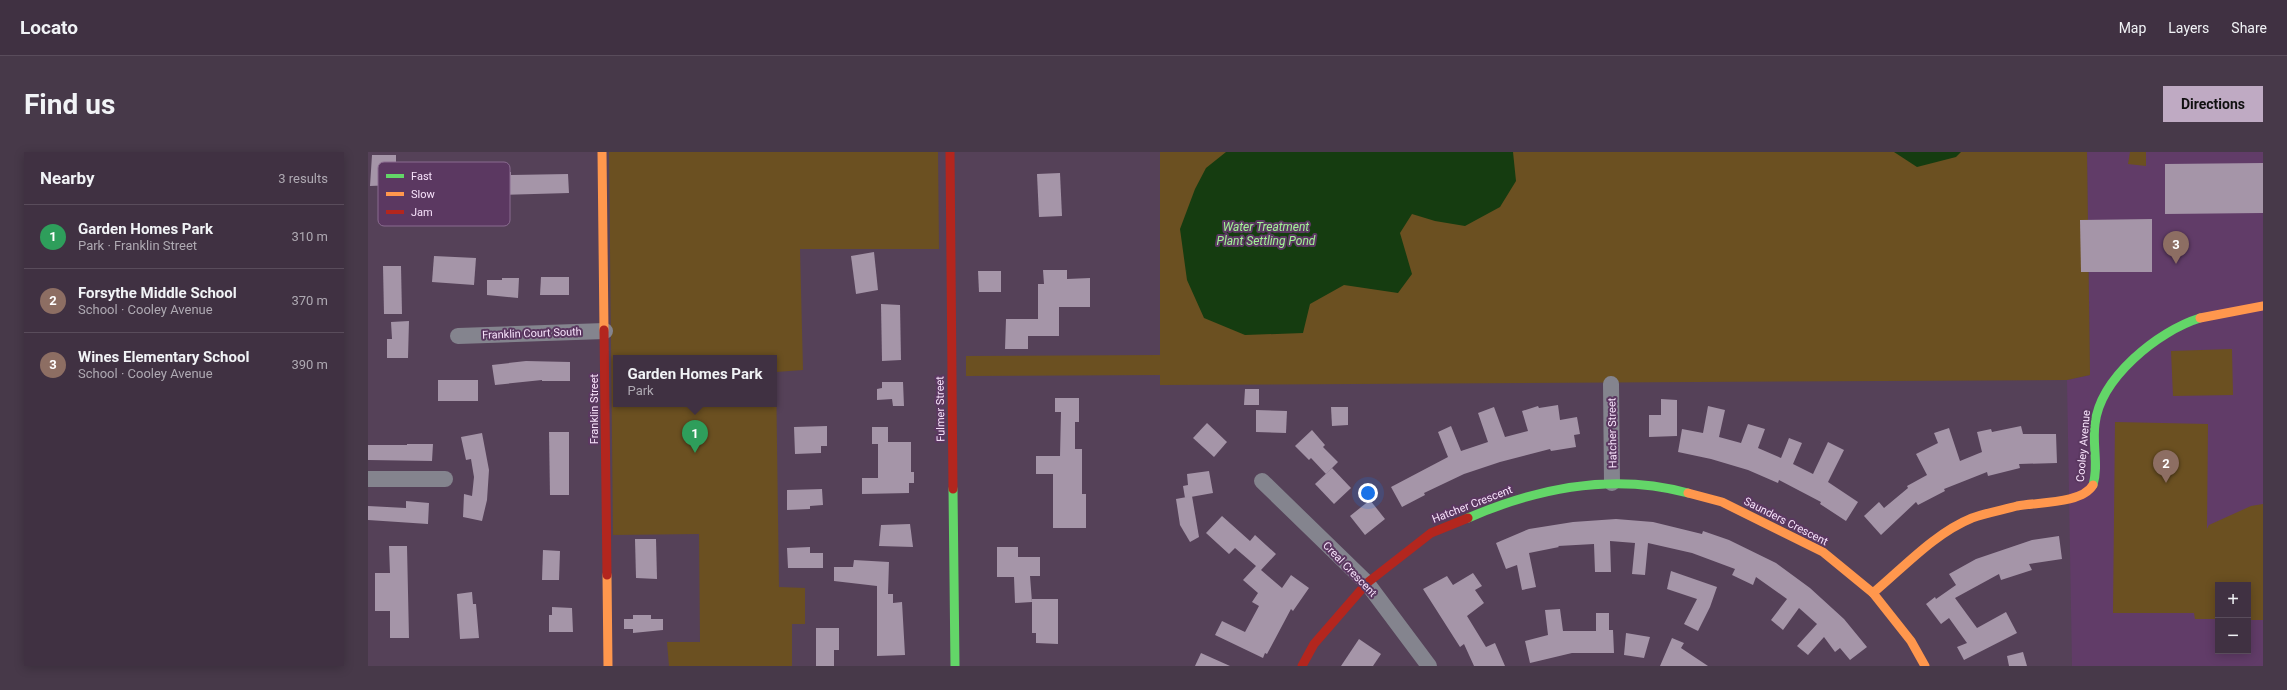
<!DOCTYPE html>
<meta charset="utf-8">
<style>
body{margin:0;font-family:Roboto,sans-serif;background:#473949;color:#f1f3f6}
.controls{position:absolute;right:12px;bottom:12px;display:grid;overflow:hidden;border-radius:0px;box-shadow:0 2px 10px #0003}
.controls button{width:36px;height:36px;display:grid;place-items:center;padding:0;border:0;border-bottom:1px solid #594c5b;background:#403142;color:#f1f3f6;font:20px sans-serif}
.you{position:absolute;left:1000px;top:341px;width:14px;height:14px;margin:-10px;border:3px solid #fff;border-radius:50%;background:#1a73e8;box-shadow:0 0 0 6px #1a73e833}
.badge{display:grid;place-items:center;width:26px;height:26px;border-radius:50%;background:#bfaac3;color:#fff;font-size:13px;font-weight:700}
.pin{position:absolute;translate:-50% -33px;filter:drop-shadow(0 1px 2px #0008)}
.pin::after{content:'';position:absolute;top:21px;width:14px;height:12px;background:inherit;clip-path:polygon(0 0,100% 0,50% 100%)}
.popup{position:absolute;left:245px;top:203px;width:164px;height:52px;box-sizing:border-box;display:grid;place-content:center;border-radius:0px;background:#403142;filter:drop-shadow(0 1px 3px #0005);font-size:13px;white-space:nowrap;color:#aea9b2}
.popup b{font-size:15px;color:#f1f3f6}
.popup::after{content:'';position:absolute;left:50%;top:100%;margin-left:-8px;border:8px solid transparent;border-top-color:#403142}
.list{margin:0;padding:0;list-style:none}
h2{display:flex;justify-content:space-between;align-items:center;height:52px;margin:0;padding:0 16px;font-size:17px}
h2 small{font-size:13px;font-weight:400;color:#aea9b2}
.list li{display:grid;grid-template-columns:26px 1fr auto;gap:12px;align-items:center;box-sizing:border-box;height:64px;padding:0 16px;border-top:1px solid #594c5b}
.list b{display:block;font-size:15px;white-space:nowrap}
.list p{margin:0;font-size:13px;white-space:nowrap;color:#aea9b2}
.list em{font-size:13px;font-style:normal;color:#aea9b2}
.map{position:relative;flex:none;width:1895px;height:514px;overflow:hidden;border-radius:0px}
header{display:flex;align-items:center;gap:24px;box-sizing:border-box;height:56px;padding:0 20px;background:#403142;border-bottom:1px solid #594c5b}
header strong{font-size:19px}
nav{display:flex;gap:22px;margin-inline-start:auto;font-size:14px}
.intro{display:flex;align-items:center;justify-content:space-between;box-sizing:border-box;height:96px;padding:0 24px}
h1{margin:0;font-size:28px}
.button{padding:10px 18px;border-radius:0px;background:#bfaac3;color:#111;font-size:14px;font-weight:700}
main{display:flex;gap:24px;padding:0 24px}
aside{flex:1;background:#403142;border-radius:0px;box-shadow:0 2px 10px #0003}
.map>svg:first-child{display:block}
.built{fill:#613c68;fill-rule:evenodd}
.green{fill:#6b5021;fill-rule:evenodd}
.water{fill:#153c10}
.building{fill:#a595a8}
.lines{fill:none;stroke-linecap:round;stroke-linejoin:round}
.street{stroke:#84848e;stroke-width:16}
.fast{stroke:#63d668;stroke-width:9}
.slow{stroke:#ff974d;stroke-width:9}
.jam{stroke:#b3261e;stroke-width:9}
.labels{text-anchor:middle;stroke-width:4;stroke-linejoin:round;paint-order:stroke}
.street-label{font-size:11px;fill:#f8e3fc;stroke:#5b3861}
.water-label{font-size:12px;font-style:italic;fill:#a2f297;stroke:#5b3861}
.key{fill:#5b3861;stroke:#8a6b90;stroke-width:1}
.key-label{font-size:11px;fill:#f8e3fc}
</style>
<header>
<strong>Locato</strong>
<nav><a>Map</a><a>Layers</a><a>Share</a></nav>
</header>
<div class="intro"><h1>Find us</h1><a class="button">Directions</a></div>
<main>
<aside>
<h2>Nearby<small>3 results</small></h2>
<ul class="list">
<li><span class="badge" style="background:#2e9e5b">1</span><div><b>Garden Homes Park</b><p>Park · Franklin Street</p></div><em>310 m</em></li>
<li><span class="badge" style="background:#8d6e63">2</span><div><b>Forsythe Middle School</b><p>School · Cooley Avenue</p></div><em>370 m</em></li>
<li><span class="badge" style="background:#8d6e63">3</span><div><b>Wines Elementary School</b><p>School · Cooley Avenue</p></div><em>390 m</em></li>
</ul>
</aside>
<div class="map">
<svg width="1895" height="514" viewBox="0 0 1895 514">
<rect width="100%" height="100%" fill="#554158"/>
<!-- built -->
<path class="built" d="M1719,0H1895V514H1704L1699,228L1722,223ZM1850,433H1880V499H1850Z"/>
<!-- green -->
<g class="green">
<path d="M241,0H570L571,97H432L435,218L408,220L411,435L437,436V472H424V514H301L299,490H332L331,382L245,383ZM248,206H406V252H248Z"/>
<polygon points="792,0 1719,0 1722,223 1699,228 792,233 792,223 598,224 598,204 792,203"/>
<polygon points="1762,0 1778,0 1778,14 1760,12"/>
<polygon points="1864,197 1865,243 1805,244 1803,199"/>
<polygon points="1747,270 1840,272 1839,377 1841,373 1883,354 1895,352 1895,468 1880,468 1880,433 1850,433 1850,467 1827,467 1826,461 1745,461"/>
</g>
<!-- water -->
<g class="water">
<polygon points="858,0 1145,0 1148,29 1132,55 1097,74 1067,69 1044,62 1032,81 1044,122 1030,141 976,133 942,152 935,181 877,183 836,166 819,128 812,77 827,37 838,16"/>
<polygon points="1526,0 1593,0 1588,5 1549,15"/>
</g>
<!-- building -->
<g class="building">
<polygon points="4,3 28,3 28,18 25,18 26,33 2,34"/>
<polygon points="1895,11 1895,61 1797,62 1797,12"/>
<polygon points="127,20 143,20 143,23 200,22 201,41 127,43"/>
<polygon points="692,21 694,64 671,65 669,22"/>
<polygon points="104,36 106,62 92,62 91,59 74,60 73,41 83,41 83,38"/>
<polygon points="1784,67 1784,120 1713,120 1712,68"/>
<polygon points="506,100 510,138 488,142 483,104"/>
<polygon points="66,104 108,106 106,133 64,130"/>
<polygon points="15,114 33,114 34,162 16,162"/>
<polygon points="675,118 699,118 699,127 722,126 722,155 691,155 691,184 660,184 660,197 637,197 638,167 670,167 670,132 676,132"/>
<polygon points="610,119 633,119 633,140 611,140"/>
<polygon points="173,125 201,125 201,143 172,143"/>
<polygon points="134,126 151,126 150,146 119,143 119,128 134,128"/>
<polygon points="513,152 532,153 533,208 514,209"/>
<polygon points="41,169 40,206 19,206 19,187 24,187 23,170"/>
<polygon points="158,209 202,210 202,229 174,229 174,228 127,233 124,213"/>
<rect x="70" y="228" width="40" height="21"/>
<polygon points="514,230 535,230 536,254 525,254 524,247 509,248 509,237 514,236"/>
<polygon points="877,237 891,237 891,253 876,253"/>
<polygon points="687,246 711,246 711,270 707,270 707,297 714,297 714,342 718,342 718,376 685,376 685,322 668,322 668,304 692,304 693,260 687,260"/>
<polygon points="1293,247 1309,248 1309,284 1281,285 1281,263 1293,263"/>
<polygon points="1190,253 1192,268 1209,265 1212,282 1206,283 1208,295 1183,299 1182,297 1132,310 1096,322 1056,341 1057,343 1034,355 1023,335 1080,305 1070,280 1083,274 1093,299 1120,290 1110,261 1126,255 1137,285 1160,279 1154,259 1170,254 1171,256"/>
<polygon points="1340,254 1357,258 1351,285 1373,291 1380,272 1397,277 1390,296 1413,306 1421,286 1434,291 1425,312 1445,322 1460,290 1476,298 1460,330 1490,350 1478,369 1452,352 1453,350 1411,328 1410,331 1380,318 1343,307 1310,300 1314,277 1335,281"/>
<polygon points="963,255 980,255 980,273 964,274"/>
<polygon points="888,258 919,259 918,281 888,280"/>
<polygon points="839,271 859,290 846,305 825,286"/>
<polygon points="459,274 459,294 453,294 453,301 427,302 426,275"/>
<polygon points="1653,274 1655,282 1688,282 1689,311 1651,312 1652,316 1620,324 1619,320 1576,337 1577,339 1550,353 1548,350 1513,383 1496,364 1511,350 1516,356 1540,336 1539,334 1559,323 1548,302 1570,291 1566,281 1581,276 1592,309 1614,300 1609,280 1623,277 1624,280"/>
<polygon points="504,275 520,275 520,290 543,290 543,320 546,320 546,331 541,331 541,341 494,342 494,326 510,326 510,292 504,292"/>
<polygon points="944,278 957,293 955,295 970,310 958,322 943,306 941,308 927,294"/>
<polygon points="181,280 201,280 201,343 182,343"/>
<polygon points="114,281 121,318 119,348 114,369 95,365 96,342 104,344 106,325 103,307 98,308 93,285"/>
<polygon points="39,292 65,292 64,309 0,308 0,293 39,293"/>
<polygon points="964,316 983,336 966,352 947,332"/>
<polygon points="841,319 845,341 817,346 815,334 820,333 819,322"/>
<polygon points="454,337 455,353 442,354 442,357 419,358 419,338"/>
<polygon points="824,344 831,385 822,390 812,373 808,347"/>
<polygon points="1002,348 1017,367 997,383 982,364"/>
<polygon points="38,349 61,351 60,372 0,368 0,354 38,356"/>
<polygon points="854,364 882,389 887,383 908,402 893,418 914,436 923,423 941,436 925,459 923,457 899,502 897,501 895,506 847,483 854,469 877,480 891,454 884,450 890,441 875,428 888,414 867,396 861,402 838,381"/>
<polygon points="1248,367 1285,370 1334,382 1335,379 1361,388 1408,411 1442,436 1476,467 1499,495 1482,508 1472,496 1467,500 1456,485 1440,503 1429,494 1449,472 1431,456 1415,478 1403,468 1419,447 1388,425 1385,433 1364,423 1367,417 1324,401 1280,391 1277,423 1264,422 1267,391 1242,389 1243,420 1227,420 1226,392 1190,394 1191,395 1161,401 1168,435 1154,438 1149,413 1138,417 1128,391 1161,377 1205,370"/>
<polygon points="542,372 545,395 511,394 513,373"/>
<polygon points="1691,384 1694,407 1661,412 1664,418 1633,428 1631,422 1587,446 1609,476 1638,460 1649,481 1596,508 1589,495 1599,491 1581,466 1573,472 1558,452 1567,445 1568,447 1588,433 1581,422 1608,407 1664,388"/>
<polygon points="267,387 288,387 289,427 268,426"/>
<polygon points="21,394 39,394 41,486 22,486 22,459 7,459 7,421 22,421"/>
<polygon points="442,395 442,401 455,401 455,416 420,416 419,396"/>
<polygon points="629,395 650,395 650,405 672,405 672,424 662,424 664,450 647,451 646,425 629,425"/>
<polygon points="175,398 192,399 191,428 174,428"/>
<polygon points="486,408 521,410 520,442 525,442 525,451 534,450 537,503 509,504 509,434 466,429 466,415 485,415"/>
<polygon points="1303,419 1349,435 1342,455 1330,479 1316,472 1329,447 1299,437"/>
<polygon points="1105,421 1114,434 1107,438 1116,451 1099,464 1118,495 1127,491 1137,514 1106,514 1096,492 1092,495 1055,437 1079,424 1085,433"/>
<polygon points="104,440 105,452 108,452 111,486 92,487 89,442"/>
<polygon points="664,447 690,447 690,492 668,491 668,481 664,481"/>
<polygon points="184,455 204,456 205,480 181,480 181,463 184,463"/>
<polygon points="1192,457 1195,479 1228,479 1228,461 1241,461 1241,478 1245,478 1246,501 1204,501 1162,511 1157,489 1180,483 1177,458"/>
<polygon points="265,463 283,463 283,467 295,467 295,478 265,481 265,477 256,477 256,467 265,467"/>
<polygon points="448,476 471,476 471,498 466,498 466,514 448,514"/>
<polygon points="1258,481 1282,485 1276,506 1256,503"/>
<polygon points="1304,486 1316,491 1313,496 1340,514 1292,514"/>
<polygon points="991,487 1013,502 1005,514 973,514"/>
<polygon points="1655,500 1659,514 1641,514 1639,504"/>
<polygon points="833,501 862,514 827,514"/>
</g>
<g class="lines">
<!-- street -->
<g class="street">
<polyline points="90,184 237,179"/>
<polyline points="1243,232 1244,331"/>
<polyline points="0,327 77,327"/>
<polyline points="894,329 999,431 1061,514"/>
</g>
<!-- fast -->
<g class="fast">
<path d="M1725,333C1731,314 1724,292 1727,272C1732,226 1790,179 1832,166"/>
<polyline points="585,337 587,514"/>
<path d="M1100,366C1169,336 1246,321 1320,341"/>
</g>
<!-- slow -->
<g class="slow">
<polyline points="234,0 236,178"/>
<polyline points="1832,166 1895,154"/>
<polyline points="1320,341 1354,350 1455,400 1505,441 1543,489 1557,514"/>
<polyline points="239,423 240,514"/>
<path d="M1505,441C1536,415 1567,381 1604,366C1618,361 1634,358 1649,354C1669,350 1714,352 1725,333"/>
</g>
<!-- jam -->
<g class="jam">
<polyline points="582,0 585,337"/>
<polyline points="236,178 239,423"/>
<polyline points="934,514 946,492 999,431 1063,381 1100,366"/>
</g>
</g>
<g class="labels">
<!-- street labels -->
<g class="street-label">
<text transform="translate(164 181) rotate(-2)" y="4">Franklin Court South</text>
<text transform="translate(226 257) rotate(-90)" y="4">Franklin Street</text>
<text transform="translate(572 257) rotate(-91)" y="4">Fulmer Street</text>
<text transform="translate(1244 281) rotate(-91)" y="4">Hatcher Street</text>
<text transform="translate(1715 294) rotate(-85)" y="4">Cooley Avenue</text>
<text transform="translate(1104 352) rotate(-21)" y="4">Hatcher Crescent</text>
<text transform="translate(1418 369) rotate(27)" y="4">Saunders Crescent</text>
<text transform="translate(982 417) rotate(46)" y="4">Creal Crescent</text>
</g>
<!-- water labels -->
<g class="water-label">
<text x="898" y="79">Water Treatment<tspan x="898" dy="14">Plant Settling Pond</tspan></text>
</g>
</g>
<!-- legend -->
<rect x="10" y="10" width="132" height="64" rx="6" class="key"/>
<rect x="18" y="22" width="18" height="4" fill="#63d668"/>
<rect x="18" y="40" width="18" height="4" fill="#ff974d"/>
<rect x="18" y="58" width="18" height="4" fill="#b3261e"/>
<g class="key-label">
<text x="43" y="28">Fast</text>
<text x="43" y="46">Slow</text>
<text x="43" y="64">Jam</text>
</g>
</svg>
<div class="controls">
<button>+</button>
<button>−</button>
</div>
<div class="you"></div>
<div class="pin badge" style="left:327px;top:301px;background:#2e9e5b">1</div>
<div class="popup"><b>Garden Homes Park</b>Park</div>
<div class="pin badge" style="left:1798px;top:331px;background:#8d6e63">2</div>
<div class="pin badge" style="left:1808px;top:112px;background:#8d6e63">3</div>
</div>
</main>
